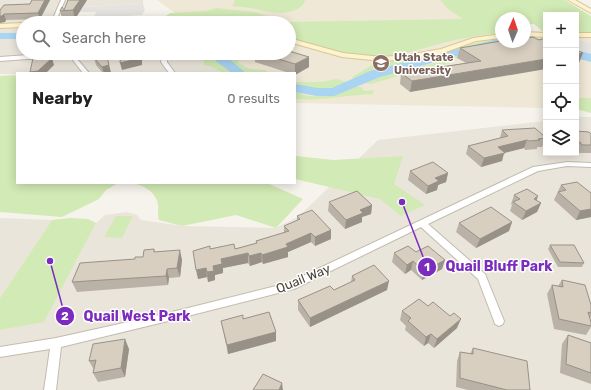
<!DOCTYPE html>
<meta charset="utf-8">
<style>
body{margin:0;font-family:Rubik,sans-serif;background:#f2f2f2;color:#222}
.controls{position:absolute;right:12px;top:12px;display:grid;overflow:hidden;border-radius:0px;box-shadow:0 2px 10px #0003}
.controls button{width:36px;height:36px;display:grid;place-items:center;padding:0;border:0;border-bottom:1px solid #e0e0e0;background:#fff;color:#222;font:20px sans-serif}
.compass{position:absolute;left:495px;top:12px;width:36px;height:36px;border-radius:50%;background:#fff;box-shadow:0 2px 10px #0003;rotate:2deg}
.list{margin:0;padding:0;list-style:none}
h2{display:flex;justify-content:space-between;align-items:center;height:52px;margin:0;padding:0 16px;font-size:17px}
h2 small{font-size:13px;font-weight:400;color:#767676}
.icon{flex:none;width:22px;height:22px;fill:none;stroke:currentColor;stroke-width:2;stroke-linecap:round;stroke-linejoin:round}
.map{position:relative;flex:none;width:591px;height:390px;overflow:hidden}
.search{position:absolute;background:#fff;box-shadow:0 2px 10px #0003;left:16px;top:16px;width:280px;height:44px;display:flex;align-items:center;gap:10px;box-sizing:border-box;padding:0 14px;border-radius:22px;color:#767676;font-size:15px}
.panel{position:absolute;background:#fff;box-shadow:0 2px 10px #0003;left:16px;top:72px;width:280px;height:112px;border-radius:0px}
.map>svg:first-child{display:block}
.residential{fill:#eae5da}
.education{fill:#efe8d6}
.green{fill:#d2eab5}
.parking{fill:#e5e3e0}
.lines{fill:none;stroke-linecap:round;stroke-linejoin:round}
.river{fill:#a9d4f2;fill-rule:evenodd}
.street-casing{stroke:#c2bbae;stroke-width:2}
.secondary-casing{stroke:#d6c79b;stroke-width:2}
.street{fill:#fff;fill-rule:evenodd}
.secondary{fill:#fff3cd;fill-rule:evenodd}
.wall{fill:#bab2a6}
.shaded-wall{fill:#979187}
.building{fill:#d8cfc1;stroke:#979187}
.labels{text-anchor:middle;stroke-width:3;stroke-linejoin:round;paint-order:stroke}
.far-education-label{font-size:11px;font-weight:bold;fill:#785e54;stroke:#fff;text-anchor:start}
.street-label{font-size:13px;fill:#4b4439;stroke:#fff}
.leader{fill:none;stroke:#7b2cbf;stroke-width:1.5}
.callout-dot{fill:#7b2cbf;stroke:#fff;stroke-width:1.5}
.mark-label{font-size:12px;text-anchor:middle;font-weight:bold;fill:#fff}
.callout-label{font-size:14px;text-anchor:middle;font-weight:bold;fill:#7b2cbf;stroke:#fff;stroke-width:3;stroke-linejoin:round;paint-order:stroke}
</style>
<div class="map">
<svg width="591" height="390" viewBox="0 0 591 390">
<rect width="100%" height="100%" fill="#f6f3ec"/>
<!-- residential -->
<g class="residential">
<polygon points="0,0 143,0 143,4 63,8 57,23 23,23 23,34 0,34"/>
<polygon points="8,38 23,38 23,53 210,53 220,73 0,74 0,39"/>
<polygon points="576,117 591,117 591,390 0,390 0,330 44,321 96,223 105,215 127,212 137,215 141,220 182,226 276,228 299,216 378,140 546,121 546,153 576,153"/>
<polygon points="0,218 52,220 0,298"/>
</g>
<!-- education -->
<g class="education">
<polygon points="157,0 534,0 501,18 434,34 501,35 501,42 525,42 525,35 546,35 546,108 295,103 295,73 220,73 210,53 289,53 289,23 189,23"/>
<rect x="576" y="35" width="15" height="74"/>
</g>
<!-- green -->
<g class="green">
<path d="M235,0H305C304,5 301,7 297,9C281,17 267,11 251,8C245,7 238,7 232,6Z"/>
<path d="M440,0H565L591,16V32L576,33V15H546V32L542,31L534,24H525V18H501V33C483,35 465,37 447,42C426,47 406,55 385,56C352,58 320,47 289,38V23H231L212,20L163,18L170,13L206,11L216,8L254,12L287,22L463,19L448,9Z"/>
<polygon points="525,37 546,39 454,59 451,63 445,64 443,68 408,73 371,84 366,83 365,80 374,76 432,64 440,59 466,52 470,48 435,57 378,69 360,78 355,79 352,77 377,62 413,58 452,50 490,39 501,38 501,42 525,42"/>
<polygon points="197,53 229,53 239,60 238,63 250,69 265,70 269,73 223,73 212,67 204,65 204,62"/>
<polygon points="15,75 17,77 17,183 118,183 106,190 99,199 62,217 0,212 0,76"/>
<path d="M336,79L347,82V83C329,91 314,91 295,87V82H322Z"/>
<path d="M357,86L363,88L362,89L366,91L374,90L373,94C347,95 321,101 295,99V91C298,92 301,94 304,95C319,99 343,92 357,86Z"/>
<polygon points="576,98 591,98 591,113 576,109"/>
<polygon points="295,151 296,156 333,160 403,156 394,184 425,205 401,216 380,199 295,179"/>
<path d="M132,183H267L303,199L276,228L236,215L182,226L159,220C157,214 159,209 158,204C156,192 143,185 132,183Z"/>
<polygon points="116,216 133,216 122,238 104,237"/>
<polygon points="70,218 88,219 96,223 44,322 0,330 0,298 52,220"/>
</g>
<!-- parking -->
<g class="parking">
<polygon points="143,4 145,10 142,15 94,18 96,12 66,12 67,8"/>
<polygon points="576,40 591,43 591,55 576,49"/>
</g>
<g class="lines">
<!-- river -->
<g class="river">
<rect x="0" y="33" width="23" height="6"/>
<polygon points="501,39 501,42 517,42 515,44 494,46 380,77 334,96 317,96 295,92 295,84 317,88 332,88 370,71 494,40"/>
<polygon points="576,50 591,54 591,62 576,58"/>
<polygon points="210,53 222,53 246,73 232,73 217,62"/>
</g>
<!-- street casing -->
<g class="street-casing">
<g id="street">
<polygon points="61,0 65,0 55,23 51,23"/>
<polygon points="94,53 105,53 77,59 89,73 83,73 72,59 28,59 0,61 0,57 28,55 73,56"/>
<polygon points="162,53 166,53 167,62 175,73 169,73 161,62"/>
<polygon points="567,162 591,163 591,167 567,166 538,171 428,224 485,274 504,321 503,324 499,326 495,324 494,321 478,279 421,227 294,289 164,322 61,347 56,390 44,390 50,349 0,357 0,347 56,338 164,314 288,283 533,167"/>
</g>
</g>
<!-- secondary casing -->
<g class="secondary-casing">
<g id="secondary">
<polygon points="568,0 575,0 591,9 591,13"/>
<polygon points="157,18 216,21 219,23 48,23 51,21"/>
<polygon points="23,23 23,27 0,28 0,24"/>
<polygon points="525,32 546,33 546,37 525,36"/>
<rect x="576" y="33" width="15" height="4"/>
<polygon points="501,34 501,38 476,41 443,53 407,59 382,61 342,57 289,42 289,38 343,53 382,57 407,55 441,49 473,38"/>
</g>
</g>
<!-- street -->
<use href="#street" class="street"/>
<!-- secondary -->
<use href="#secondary" class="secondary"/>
</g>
<!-- wall -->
<g class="wall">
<polygon points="32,0 50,0 40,19 6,20 5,22 0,10 30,4"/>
<polygon points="87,0 75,19 70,19 70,20 82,20 83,23 53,23 62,18 60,11 64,10"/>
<polygon points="533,37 410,92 400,84 401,73 466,63 457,58 460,48"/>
<polygon points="93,53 106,53 111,73 103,73 96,65"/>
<polygon points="255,53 289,53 309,67 295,75 295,73 289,73 255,62"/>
<polygon points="502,130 546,138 542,147 537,147 537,149 525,150 524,148 504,153 502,161 481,167 466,154 468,146 500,138"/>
<polygon points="576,131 591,134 591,153 579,153 576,150"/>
<polygon points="410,171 448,173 446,182 438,185 437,190 426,194 408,180"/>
<polygon points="561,185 591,193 591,217 576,220 554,200"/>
<polygon points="514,195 538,196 536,201 541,203 537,212 522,220 510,211 512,205 511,204"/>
<polygon points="329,202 372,205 371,214 362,217 362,222 345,229 328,211"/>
<polygon points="297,216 331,230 331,239 315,246 311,242 288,252 288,257 263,264 262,262 250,266 248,263 223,268 223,273 215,275 215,280 208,282 207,277 198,279 210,249 235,249 256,243 256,241 284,233 284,226 297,221"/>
<polygon points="512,222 509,231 476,248 456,232 459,223"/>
<polygon points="550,245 584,263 582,267 558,267 548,249"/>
<polygon points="154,249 155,252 182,260 180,277 169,278 168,285 77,292 72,282 143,257"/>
<polygon points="416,252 442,269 422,280 411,270 405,274 392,262 394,253"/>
<polygon points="352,276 387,290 310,327 298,310 298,300 334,290 351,282"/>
<polygon points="562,280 591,305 591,317 590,318 591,322 591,327 586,335 554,329 547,294 552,285 558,286"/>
<polygon points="428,306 457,328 434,348 428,343 424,346 405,330 406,326 400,320 402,311"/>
<polygon points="221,321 276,332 276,341 228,354"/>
<polygon points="568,335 591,343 591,384 560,373 562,344"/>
<polygon points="473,348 530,390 468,390 456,387 457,361 460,352 470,354"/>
<polygon points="129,349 125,377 98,382 93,373 94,370 89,361"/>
</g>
<!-- shaded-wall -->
<g class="shaded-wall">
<polygon points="45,0 50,0 40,19 38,13"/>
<polygon points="80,0 87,0 75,19 73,10"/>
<polygon points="4,14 6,20 5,22 0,23 0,16"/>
<polygon points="82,20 83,23 79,23"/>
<polygon points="141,53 142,53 142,65 122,70 120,63"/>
<polygon points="583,53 579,63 576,64 576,54"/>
<polygon points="309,57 309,67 295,75 295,64"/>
<polygon points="52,58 54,65 46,73 30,73 30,72"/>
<polygon points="546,59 546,69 410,92 412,81"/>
<polygon points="109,65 111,73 104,73 102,67"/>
<polygon points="527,140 524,148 504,153 502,161 481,167 484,158 498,147"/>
<polygon points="448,173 446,182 438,185 437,190 426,194 428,186 435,178"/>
<polygon points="538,196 535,205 534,199"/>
<polygon points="541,203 537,212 522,220 526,211"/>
<polygon points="372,205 371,214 362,217 362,222 345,229 346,220 360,210"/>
<polygon points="591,209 591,217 576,220 580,211"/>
<polygon points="512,222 509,231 476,248 480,239"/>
<polygon points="331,230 331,239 315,246 315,237"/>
<polygon points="311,233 311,242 288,252 288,257 263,264 262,255 286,244"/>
<polygon points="180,250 182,260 180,277 177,268"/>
<polygon points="248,253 248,263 223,268 223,273 215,275 215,280 208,282 207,272 221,259"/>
<polygon points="261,253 262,262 250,266 249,256"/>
<polygon points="445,260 442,269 422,280 424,271"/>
<polygon points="413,261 411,270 405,274 407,265"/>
<polygon points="206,268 207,277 198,279 196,270"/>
<polygon points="167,269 169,278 168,285 166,276"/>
<polygon points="389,281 387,290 310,327 310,318"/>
<polygon points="461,319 457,328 434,348 437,339"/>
<polygon points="276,332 276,341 228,354 227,345"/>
<polygon points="431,334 428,343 424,346 426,337"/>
<polygon points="125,339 129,349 125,377 121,368"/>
<polygon points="282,383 283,390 279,390"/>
</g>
<!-- building -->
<g class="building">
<polygon points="32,0 45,0 38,13 4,14 2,16 0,16 0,10 4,5 30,4"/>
<polygon points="68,0 80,0 73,10 60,11 62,7 64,10"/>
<polygon points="57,18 70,18 69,20 82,20 79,23 53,23"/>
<polygon points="533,37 539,40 546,38 546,59 412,81 401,73 481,61 460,48 501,41 501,42 525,42 525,38"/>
<polygon points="576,50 583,53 576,54"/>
<polygon points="289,51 309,57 295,64 259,53 289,53"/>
<polygon points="93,53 106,53 109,65 102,67 94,58"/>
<polygon points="121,53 141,53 141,58 120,63"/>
<polygon points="33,58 52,58 38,71 30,72"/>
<polygon points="535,128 546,138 538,139 540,140 529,141 527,140 498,147 505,153 484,158 468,146 508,136 502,130"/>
<polygon points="576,131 589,132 591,134 591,145 582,145 580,142 576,142"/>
<polygon points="433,162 448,173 435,178 439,181 428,186 410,171"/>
<polygon points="577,182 591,193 591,209 580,211 558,192 566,190 561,185"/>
<polygon points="527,189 538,196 534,199 541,203 526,211 513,202 520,199 514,195"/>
<polygon points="357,191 372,205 360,210 363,213 346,220 329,202"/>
<polygon points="491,207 512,222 480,239 459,223"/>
<polygon points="312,210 331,230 315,237 311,233 286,244 288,247 262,255 261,253 249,256 248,253 221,259 222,264 213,266 214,271 207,272 206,268 196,270 193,251 210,246 210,249 234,244 235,249 257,243 256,241 289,231 284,226 300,219 297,216"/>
<polygon points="550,245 574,245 584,263 560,262"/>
<polygon points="408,246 416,252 428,246 445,260 424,271 413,261 407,265 394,253"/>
<polygon points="154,249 154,252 180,250 177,268 167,269 166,276 72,282 80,263 135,259 135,257 143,257 144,250"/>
<polygon points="374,265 389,281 310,318 298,300 330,286 334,290 355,280 352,276"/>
<polygon points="562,280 585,285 591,305 591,313 588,312 591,322 591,326 559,319 552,285 563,287"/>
<polygon points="419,299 428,306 433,302 450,316 454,313 461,319 437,339 431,334 426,337 408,321 411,318 402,311"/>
<polygon points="269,312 276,332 227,345 221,321 243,315 243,319"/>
<polygon points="568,335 591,343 591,373 566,364"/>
<polygon points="125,339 121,368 93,373 96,360 89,361 93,344"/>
<polygon points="473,348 527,361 530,390 507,390 460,378 460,352 473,354"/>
<polygon points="263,374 282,383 279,390 253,390"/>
</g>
<!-- icons -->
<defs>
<g id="university-disc" transform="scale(0.9)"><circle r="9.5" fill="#8d6e63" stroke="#fff"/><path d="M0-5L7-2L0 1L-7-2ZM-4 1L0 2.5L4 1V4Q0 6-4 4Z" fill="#fff"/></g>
</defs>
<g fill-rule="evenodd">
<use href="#university-disc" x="381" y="63"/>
</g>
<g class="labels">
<!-- far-education labels -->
<g class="far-education-label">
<text x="394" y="61">Utah State<tspan x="394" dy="13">University</tspan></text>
</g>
<!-- street labels -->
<g class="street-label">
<text transform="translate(303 278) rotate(-22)" y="5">Quail Way</text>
</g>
</g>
<!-- callouts -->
<path class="leader" d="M402 202L427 267M50 261L65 316"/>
<g class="callout-dot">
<circle cx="402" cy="202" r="4"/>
<circle cx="50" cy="261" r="4"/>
<circle cx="427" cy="267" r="10"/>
<circle cx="65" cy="316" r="10"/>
</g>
<g class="mark-label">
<text x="427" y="271">1</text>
<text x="65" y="320">2</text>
</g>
<g class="callout-label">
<text x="499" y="271">Quail Bluff Park</text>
<text x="137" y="321">Quail West Park</text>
</g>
</svg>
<div class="controls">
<button>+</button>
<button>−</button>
<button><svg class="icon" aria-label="locate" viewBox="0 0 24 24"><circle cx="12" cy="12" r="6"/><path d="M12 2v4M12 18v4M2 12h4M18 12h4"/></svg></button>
<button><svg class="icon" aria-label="layers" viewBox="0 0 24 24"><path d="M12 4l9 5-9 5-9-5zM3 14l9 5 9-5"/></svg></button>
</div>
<svg class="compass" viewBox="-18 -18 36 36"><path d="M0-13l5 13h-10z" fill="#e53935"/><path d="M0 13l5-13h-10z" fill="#767676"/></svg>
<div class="search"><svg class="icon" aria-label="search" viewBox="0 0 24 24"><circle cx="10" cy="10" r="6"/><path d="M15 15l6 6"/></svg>Search here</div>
<section class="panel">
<h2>Nearby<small>0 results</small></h2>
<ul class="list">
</ul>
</section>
</div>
